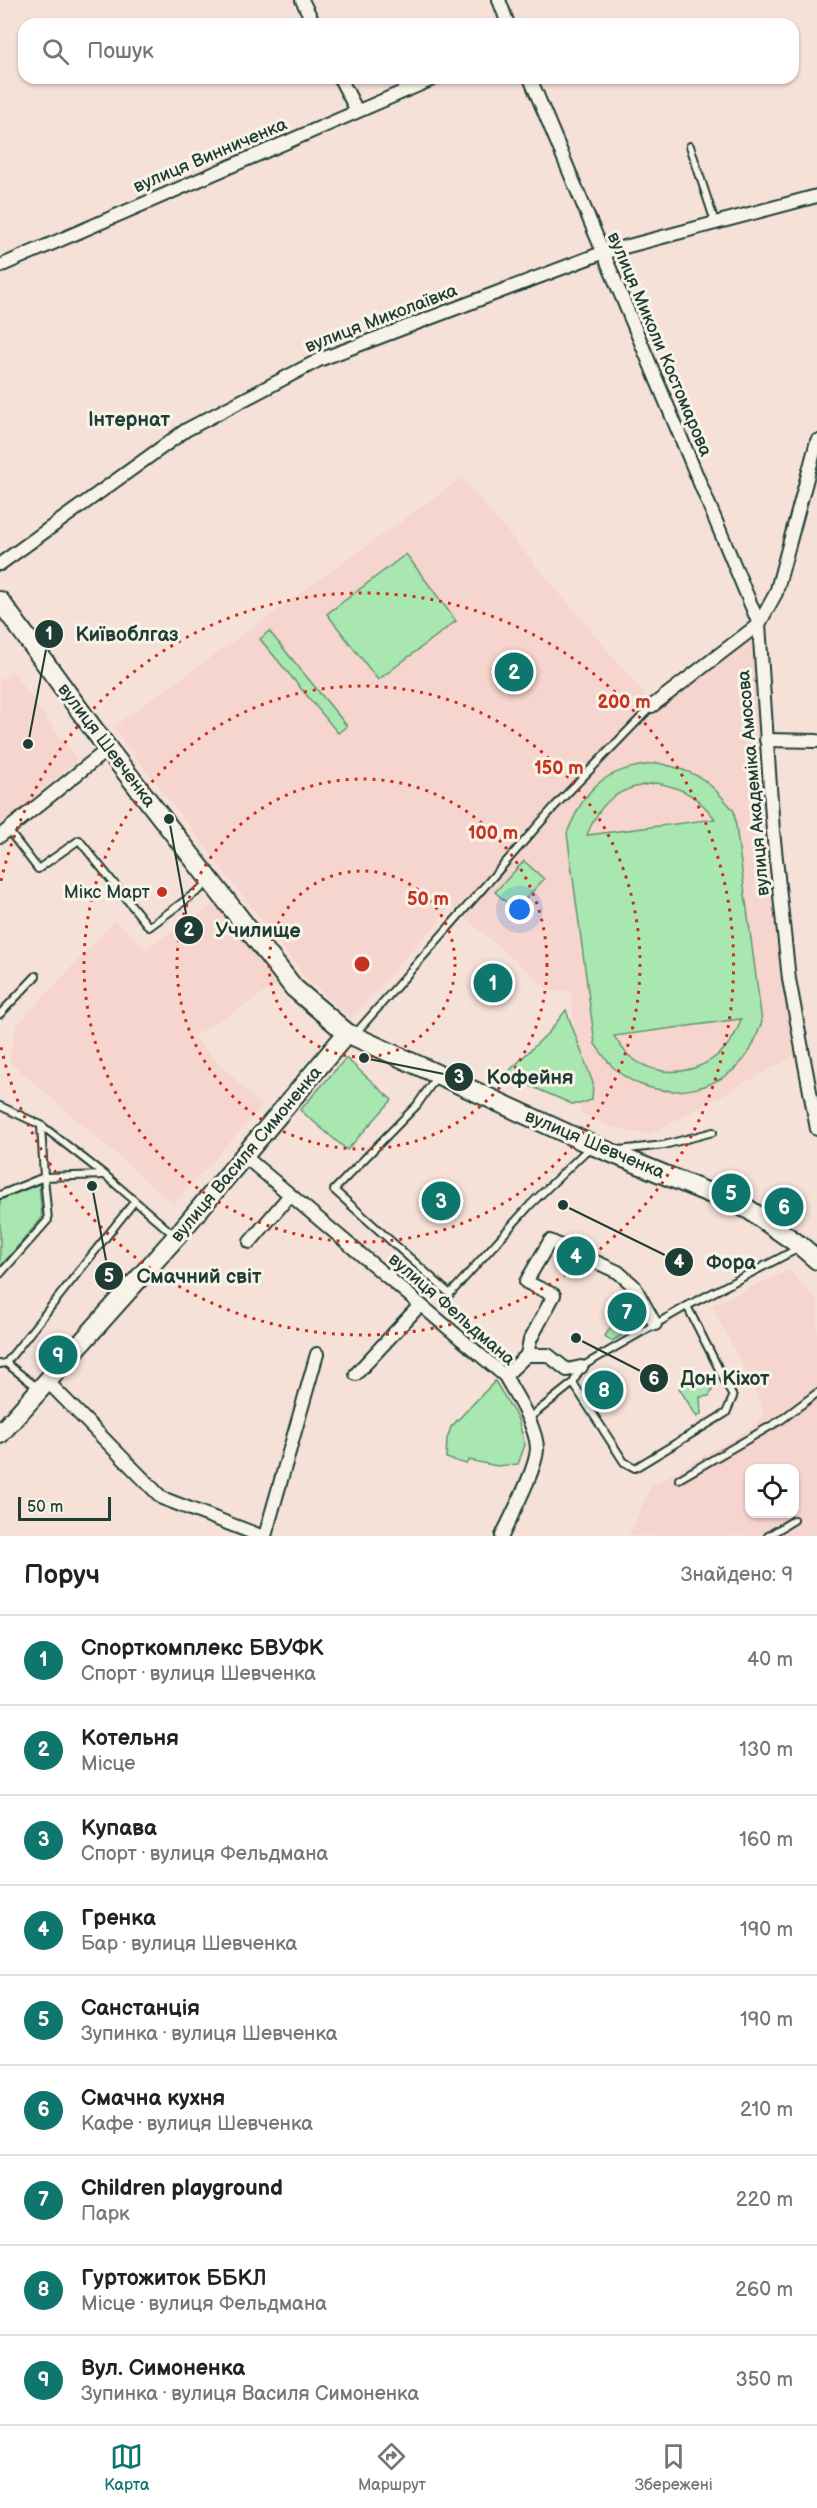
<!DOCTYPE html>
<html lang="uk">
<meta charset="utf-8">
<style>
body{margin:0;font-family:"Balsamiq Sans",sans-serif;background:#f2f2f2;color:#222}
.controls{position:absolute;right:18px;bottom:18px;display:grid;overflow:hidden;border-radius:12px;box-shadow:0 2px 4px #0004}
.controls button{width:54px;height:54px;display:grid;place-items:center;padding:0;border:0;border-bottom:2px solid #e0e0e0;background:#fff;color:#222;font:30px sans-serif}
.scale{position:absolute;left:18px;bottom:15px;width:93px;box-sizing:border-box;padding-left:6px;border:3px solid #1f3d34;border-top:0;font-size:16px;line-height:21px;white-space:nowrap;color:#1f3d34;-webkit-text-stroke:4px #f7f3e8;paint-order:stroke}
.you{position:absolute;left:520px;top:910px;width:21px;height:21px;margin:-15px;border:4px solid #fff;border-radius:50%;background:#1a73e8;box-shadow:0 0 0 9px #1a73e833}
.badge{display:grid;place-items:center;width:39px;height:39px;border-radius:50%;background:#0f766e;color:#fff;font-size:20px;font-weight:700}
.pin{position:absolute;translate:-50% -50%;border:3px solid #fff;box-shadow:0 2px 6px #0006}
.list{margin:0;padding:0;list-style:none}
h2{display:flex;justify-content:space-between;align-items:center;height:78px;margin:0;padding:0 24px;font-size:26px}
h2 small{font-size:20px;font-weight:400;color:#767676}
.list li{display:grid;grid-template-columns:39px 1fr auto;gap:18px;align-items:center;box-sizing:border-box;height:90px;padding:0 24px;border-top:2px solid #e0e0e0}
.list b{display:block;font-size:22px;white-space:nowrap}
.list p{margin:0;font-size:20px;white-space:nowrap;color:#767676}
.list em{font-size:20px;font-style:normal;color:#767676}
.icon{flex:none;width:33px;height:33px;fill:none;stroke:currentColor;stroke-width:2;stroke-linecap:round;stroke-linejoin:round}
.map{position:relative;flex:none;width:817px;height:1536px;overflow:hidden}
.search{position:absolute;background:#fff;box-shadow:0 2px 4px #0004;left:18px;right:18px;top:18px;height:66px;display:flex;align-items:center;gap:15px;box-sizing:border-box;padding:0 21px;border-radius:18px;color:#767676;font-size:22px}
.sheet{height:888px;background:#fff}
nav{display:flex;justify-content:space-around;align-items:center;box-sizing:border-box;height:84px;border-top:2px solid #e0e0e0;background:#fff;font-size:16px;color:#767676}
nav a{display:grid;justify-items:center;gap:3px}
nav .on{color:#0f766e}
.map>svg:first-child{display:block}
.built{fill:#f5d5cd;fill-rule:evenodd}
.green{fill:#a8e7af;stroke:#649272;stroke-width:1.5;fill-rule:evenodd}
.lines{fill:none;stroke-linecap:round;stroke-linejoin:round}
.lane-casing{stroke:#1f3d34;stroke-width:10}
.street-casing{stroke:#1f3d34;stroke-width:16}
.secondary-casing{stroke:#1f3d34;stroke-width:22}
.lane{stroke:#f7f3e8;stroke-width:6}
.street{stroke:#f7f3e8;stroke-width:12}
.secondary{stroke:#f7f3e8;stroke-width:18}
.ring{fill:none;stroke:#c8321e;stroke-width:3;stroke-dasharray:3 6}
.poi-dot{fill:#c8321e;stroke:#f7f3e8;stroke-width:2}
.labels{text-anchor:middle;stroke-width:6;stroke-linejoin:round;paint-order:stroke}
.street-label{font-size:18px;fill:#1f3d34;stroke:#f7f3e8}
.poi-label{font-size:18px;fill:#1f3d34;stroke:#f7f3e8;text-anchor:end}
.neighbourhood-label{font-size:20px;font-weight:bold;fill:#1f3d34;stroke:#f7f3e8}
.centre{fill:#c8321e;stroke:#f7f3e8;stroke-width:3}
.ring-label{font-size:18px;text-anchor:middle;font-weight:bold;fill:#c8321e;stroke:#f7f3e8;stroke-width:6;stroke-linejoin:round;paint-order:stroke}
.leader{fill:none;stroke:#1f3d34;stroke-width:2}
.callout-dot{fill:#1f3d34;stroke:#f7f3e8;stroke-width:2}
.mark-label{font-size:18px;text-anchor:middle;font-weight:bold;fill:#fff}
.callout-label{font-size:20px;text-anchor:middle;font-weight:bold;fill:#1f3d34;stroke:#f7f3e8;stroke-width:6;stroke-linejoin:round;paint-order:stroke}
</style>
<div class="map">
<svg width="817" height="1536" viewBox="0 0 817 1536">
<rect width="100%" height="100%" fill="#f6e1d8"/>
<filter id="ink" filterUnits="userSpaceOnUse"><feTurbulence type="fractalNoise" baseFrequency=".0167" numOctaves="2"/><feDisplacementMap in="SourceGraphic" scale="12" xChannelSelector="R" yChannelSelector="G"/><feConvolveMatrix kernelMatrix="1 2 1 2 8 2 1 2 1" color-interpolation-filters="sRGB"/></filter>
<g filter="url(#ink)">
<!-- built -->
<g class="built">
<polygon points="462,478 658,710 753,639 799,1053 649,1135 610,1127 580,1112 571,990 551,992 452,906 351,1018 307,979 113,727"/>
<polygon points="12,671 77,760 0,826 0,680"/>
<polygon points="215,904 278,985 193,1036 262,1107 173,1204 9,1061 16,1026 115,921 146,949"/>
<path d="M789,1270L817,1301V1536H629L651,1486L757,1425L764,1409L712,1305ZM750,1468H794V1514H750Z"/>
</g>
<!-- green -->
<g class="green">
<polygon points="406,554 456,621 378,680 327,614"/>
<polygon points="269,631 347,726 338,733 260,639"/>
<path d="M658,763C698,772 708,779 734,811L762,1022C758,1031 755,1043 749,1052C721,1096 654,1104 615,1069C607,1062 601,1052 595,1044L567,833C588,783 604,770 658,763ZM657,783C683,788 699,797 715,819L587,835C601,799 620,787 657,783ZM741,1019C728,1067 668,1089 628,1055C623,1050 618,1042 614,1036Z"/>
<polygon points="524,861 544,879 515,910 495,892"/>
<polygon points="566,1010 593,1083 592,1100 579,1104 572,1104 505,1075 549,1032"/>
<polygon points="346,1058 392,1100 347,1150 300,1110"/>
<polygon points="39,1184 42,1218 0,1267 0,1200"/>
<polygon points="627,1301 641,1324 612,1341 605,1336"/>
<polygon points="705,1379 712,1390 709,1396 700,1397 701,1414 697,1417 679,1388 688,1384 693,1386"/>
<polygon points="495,1381 518,1419 525,1445 518,1464 497,1466 469,1460 466,1464 446,1458 447,1439 451,1427"/>
</g>
<g class="lines">
<!-- lane casing -->
<g class="lane-casing">
<g id="lane">
<polyline points="690,146 715,222"/>
<polyline points="8,830 38,869 79,840 149,927 202,888"/>
<polyline points="0,1014 36,976"/>
<polyline points="355,1034 555,806 652,706"/>
<polyline points="437,1076 417,1105 334,1190 450,1294 531,1204 590,1147"/>
<polyline points="0,1106 41,1125 105,1175 174,1235"/>
<polyline points="619,1150 664,1145 713,1132"/>
<polyline points="0,1195 44,1177 41,1125"/>
<polyline points="0,1274 48,1220 44,1177 104,1175"/>
<polyline points="687,1306 733,1397 726,1413 635,1468 624,1462 573,1383 581,1367 687,1306 799,1248"/>
<polyline points="6,1363 134,1202"/>
<polyline points="0,1364 6,1363 38,1388"/>
<polyline points="529,1418 573,1383"/>
<polyline points="679,1479 781,1420 817,1393"/>
<polyline points="768,1536 794,1520"/>
</g>
</g>
<!-- street casing -->
<g class="street-casing">
<g id="street">
<polyline points="302,0 314,24"/>
<polyline points="499,0 508,24"/>
<polyline points="340,78 357,111"/>
<polyline points="530,78 759,624 652,706"/>
<polyline points="0,266 435,78"/>
<polyline points="817,441 776,593 759,624 773,831 789,979 817,1129"/>
<polyline points="0,564 186,430 319,360 602,253 817,196"/>
<polyline points="766,740 817,741"/>
<polyline points="0,836 108,749"/>
<path d="M243,1155L505,1376C515,1394 537,1427 537,1449C536,1470 511,1516 502,1536"/>
<polyline points="250,1242 290,1195"/>
<polyline points="527,1355 530,1340 554,1295 526,1282 550,1241 618,1272 634,1286 655,1324"/>
<polyline points="356,1374 420,1305"/>
<polyline points="505,1376 527,1355 548,1355 567,1370 581,1367"/>
<polyline points="48,1382 162,1498 261,1536"/>
<polyline points="265,1536 317,1354"/>
</g>
</g>
<!-- secondary casing -->
<g class="secondary-casing">
<g id="secondary">
<polyline points="0,601 108,749 294,988 347,1033 592,1145 748,1209 802,1247 817,1260"/>
<polyline points="0,1434 176,1237 347,1033"/>
</g>
</g>
<!-- lane -->
<use href="#lane" class="lane"/>
<!-- street -->
<use href="#street" class="street"/>
<!-- secondary -->
<use href="#secondary" class="secondary"/>
</g>
</g>
<!-- distance rings -->
<g class="ring">
<circle cx="362" cy="964" r="93"/>
<circle cx="362" cy="964" r="185"/>
<circle cx="362" cy="964" r="278"/>
<path d="M1 881A371 371 0 1 1 1 1047"/>
</g>
<!-- markers -->
<circle class="poi-dot" cx="162" cy="892" r="6"/>
<g class="labels">
<!-- street labels -->
<g class="street-label">
<text transform="translate(210 155) rotate(-23)" y="6">вулиця Винниченка</text>
<text transform="translate(381 318) rotate(-21)" y="6">вулиця Миколаївка</text>
<text transform="translate(660 344) rotate(67)" y="6">вулиця Миколи Костомарова</text>
<text transform="translate(107 745) rotate(53)" y="6">вулиця Шевченка</text>
<text transform="translate(753 783) rotate(-95)" y="6">вулиця Академіка Амосова</text>
<text transform="translate(595 1144) rotate(23)" y="6">вулиця Шевченка</text>
<text transform="translate(246 1154) rotate(-50)" y="6">вулиця Василя Симоненка</text>
<text transform="translate(452 1309) rotate(41)" y="6">вулиця Фельдмана</text>
</g>
<!-- poi labels -->
<g class="poi-label">
<text x="150" y="898">Мікс Март</text>
</g>
<!-- neighbourhood labels -->
<g class="neighbourhood-label">
<text x="129" y="426">Інтернат</text>
</g>
</g>
<circle cx="362" cy="964" r="9" class="centre"/>
<g class="ring-label">
<text x="624" y="708">200 m</text>
<text x="559" y="774">150 m</text>
<text x="493" y="839">100 m</text>
<text x="428" y="905">50 m</text>
</g>
<!-- callouts -->
<path class="leader" d="M28 744L49 634M169 819L189 930M364 1058L459 1077M563 1205L679 1262M92 1186L109 1276M576 1338L654 1378"/>
<g class="callout-dot">
<circle cx="28" cy="744" r="6"/>
<circle cx="169" cy="819" r="6"/>
<circle cx="364" cy="1058" r="6"/>
<circle cx="563" cy="1205" r="6"/>
<circle cx="92" cy="1186" r="6"/>
<circle cx="576" cy="1338" r="6"/>
<circle cx="49" cy="634" r="15"/>
<circle cx="189" cy="930" r="15"/>
<circle cx="459" cy="1077" r="15"/>
<circle cx="679" cy="1262" r="15"/>
<circle cx="109" cy="1276" r="15"/>
<circle cx="654" cy="1378" r="15"/>
</g>
<g class="mark-label">
<text x="49" y="640">1</text>
<text x="189" y="936">2</text>
<text x="459" y="1083">3</text>
<text x="679" y="1268">4</text>
<text x="109" y="1282">5</text>
<text x="654" y="1385">6</text>
</g>
<g class="callout-label">
<text x="127" y="641">Київоблгаз</text>
<text x="258" y="937">Училище</text>
<text x="530" y="1084">Кофейня</text>
<text x="731" y="1269">Фора</text>
<text x="199" y="1283">Смачний світ</text>
<text x="725" y="1385">Дон Кіхот</text>
</g>
</svg>
<div class="controls">
<button><svg class="icon" aria-label="locate" viewBox="0 0 24 24"><circle cx="12" cy="12" r="6"/><path d="M12 2v4M12 18v4M2 12h4M18 12h4"/></svg></button>
</div>
<div class="scale">50 m</div>
<div class="you"></div>
<div class="pin badge" style="left:493px;top:983px">1</div>
<div class="pin badge" style="left:514px;top:672px">2</div>
<div class="pin badge" style="left:441px;top:1201px">3</div>
<div class="pin badge" style="left:576px;top:1256px">4</div>
<div class="pin badge" style="left:731px;top:1193px">5</div>
<div class="pin badge" style="left:784px;top:1207px">6</div>
<div class="pin badge" style="left:627px;top:1312px">7</div>
<div class="pin badge" style="left:604px;top:1390px">8</div>
<div class="pin badge" style="left:58px;top:1355px">9</div>
<div class="search"><svg class="icon" aria-label="search" viewBox="0 0 24 24"><circle cx="10" cy="10" r="6"/><path d="M15 15l6 6"/></svg>Пошук</div>
</div>
<section class="sheet">
<h2>Поруч<small>Знайдено: 9</small></h2>
<ul class="list">
<li><span class="badge">1</span><div><b>Спорткомплекс БВУФК</b><p>Спорт · вулиця Шевченка</p></div><em>40 m</em></li>
<li><span class="badge">2</span><div><b>Котельня</b><p>Місце</p></div><em>130 m</em></li>
<li><span class="badge">3</span><div><b>Купава</b><p>Спорт · вулиця Фельдмана</p></div><em>160 m</em></li>
<li><span class="badge">4</span><div><b>Гренка</b><p>Бар · вулиця Шевченка</p></div><em>190 m</em></li>
<li><span class="badge">5</span><div><b>Санстанція</b><p>Зупинка · вулиця Шевченка</p></div><em>190 m</em></li>
<li><span class="badge">6</span><div><b>Смачна кухня</b><p>Кафе · вулиця Шевченка</p></div><em>210 m</em></li>
<li><span class="badge">7</span><div><b>Children playground</b><p>Парк</p></div><em>220 m</em></li>
<li><span class="badge">8</span><div><b>Гуртожиток ББКЛ</b><p>Місце · вулиця Фельдмана</p></div><em>260 m</em></li>
<li><span class="badge">9</span><div><b>Вул. Симоненка</b><p>Зупинка · вулиця Василя Симоненка</p></div><em>350 m</em></li>
</ul>
</section>
<nav>
<a class="on"><svg class="icon" aria-label="map" viewBox="0 0 24 24"><path d="M3 6l6-2 6 2 6-2v14l-6 2-6-2-6 2zM9 4v14M15 6v14"/></svg>Карта</a>
<a><svg class="icon" aria-label="directions" viewBox="0 0 24 24"><path d="M12 3l9 9-9 9-9-9zM9 14v-3h6M13 9l2 2-2 2"/></svg>Маршрут</a>
<a><svg class="icon" aria-label="saved" viewBox="0 0 24 24"><path d="M7 4h10v16l-5-4-5 4z"/></svg>Збережені</a>
</nav>
